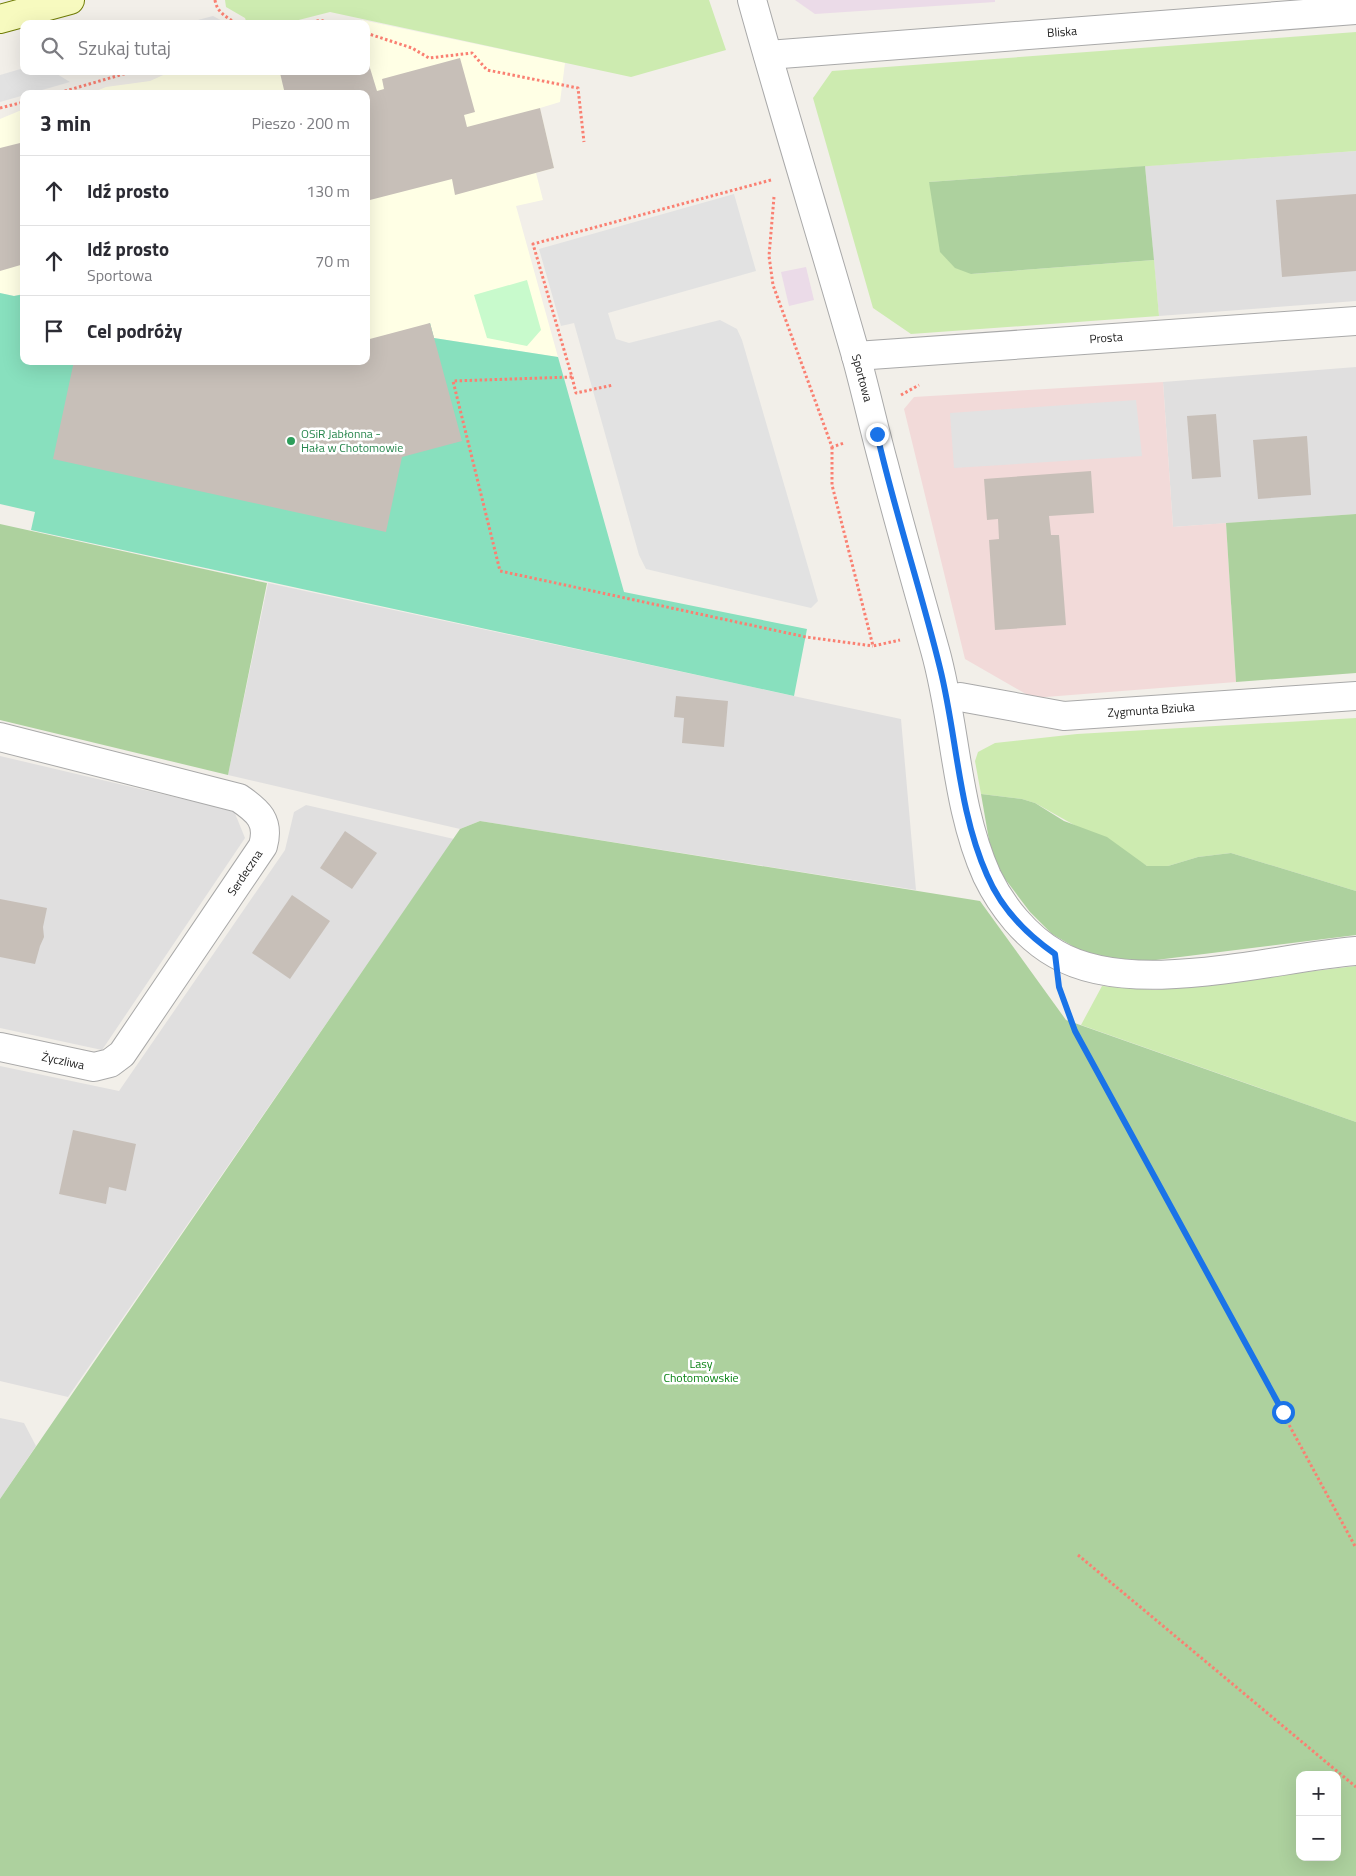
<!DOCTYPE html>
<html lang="pl">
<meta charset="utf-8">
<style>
body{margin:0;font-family:"Titillium Web",sans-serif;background:#f2f2f3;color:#2b2b33}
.controls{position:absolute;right:15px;bottom:15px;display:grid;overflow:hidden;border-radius:10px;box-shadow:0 5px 20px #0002}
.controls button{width:45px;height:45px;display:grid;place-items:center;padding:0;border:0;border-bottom:1px solid #e1e1e2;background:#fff;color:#2b2b33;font:25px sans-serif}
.stop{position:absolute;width:15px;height:15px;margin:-11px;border:4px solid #1a73e8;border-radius:50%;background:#fff}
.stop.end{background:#1a73e8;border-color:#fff;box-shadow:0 1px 5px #0008}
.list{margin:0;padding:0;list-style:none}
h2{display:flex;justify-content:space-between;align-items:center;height:65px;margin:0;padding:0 20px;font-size:21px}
h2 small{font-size:16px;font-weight:400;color:#7c7c81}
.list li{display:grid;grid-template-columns:32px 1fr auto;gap:15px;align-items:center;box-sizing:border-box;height:70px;padding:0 20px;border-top:1px solid #e1e1e2}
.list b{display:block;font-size:19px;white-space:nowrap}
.list p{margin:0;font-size:16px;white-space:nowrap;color:#7c7c81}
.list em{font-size:16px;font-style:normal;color:#7c7c81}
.icon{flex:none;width:28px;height:28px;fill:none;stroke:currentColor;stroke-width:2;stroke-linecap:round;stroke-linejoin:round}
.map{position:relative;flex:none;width:1356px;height:1876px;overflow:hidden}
.search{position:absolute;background:#fff;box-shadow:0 5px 20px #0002;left:20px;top:20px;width:350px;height:55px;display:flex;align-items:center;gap:12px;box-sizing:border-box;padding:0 18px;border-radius:10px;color:#7c7c81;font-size:19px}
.panel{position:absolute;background:#fff;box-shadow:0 5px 20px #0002;left:20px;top:90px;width:350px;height:275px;border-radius:10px}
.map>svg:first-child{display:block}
.residential{fill:#e0dfdf}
.commercial{fill:#f2dad9}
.industrial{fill:#ebdbe8}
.education{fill:#ffffe5}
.grass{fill:#cdebb0}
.forest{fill:#add19e;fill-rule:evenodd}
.park{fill:#c8facc}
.pitch{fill:#88e0be}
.parking{fill:#e2e2e2}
.building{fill:#c7bfb8}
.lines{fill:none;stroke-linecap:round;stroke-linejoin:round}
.street-casing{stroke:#a9a9a9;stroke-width:30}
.secondary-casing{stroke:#707d05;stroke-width:30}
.path{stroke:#fa8072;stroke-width:3;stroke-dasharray:2.5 2.5;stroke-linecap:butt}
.street{stroke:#fff;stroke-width:28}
.secondary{stroke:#f7fabf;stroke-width:28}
.route{stroke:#1a73e8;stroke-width:6}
.leisure-dot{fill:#2e9e5b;stroke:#fff;stroke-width:2}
.labels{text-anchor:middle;stroke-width:5;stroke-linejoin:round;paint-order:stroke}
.street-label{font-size:12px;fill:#222;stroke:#fff}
.leisure-label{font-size:12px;fill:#27864d;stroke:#fff;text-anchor:start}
.park-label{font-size:12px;fill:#0c8416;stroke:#fff}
</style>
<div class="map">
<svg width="1356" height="1876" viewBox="0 0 1356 1876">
<rect width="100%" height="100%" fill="#f2efe9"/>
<!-- residential -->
<g class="residential">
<polygon points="1356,151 1356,301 1159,316 1145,166"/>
<polygon points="1356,367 1356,514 1173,527 1163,382"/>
<polygon points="268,583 901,719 916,890 480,821 460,829 228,775"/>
<polygon points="0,756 234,811 245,838 102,1050 0,1028"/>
<polygon points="306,805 454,839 68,1397 0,1381 0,1066 119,1091 285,850 294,812"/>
<polygon points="0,1418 24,1423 36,1446 0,1499"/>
</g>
<!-- commercial -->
<polygon class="commercial" points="1163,382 1173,527 1226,523 1236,682 1033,698 965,659 904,409 914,397"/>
<!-- industrial -->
<g class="industrial">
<polygon points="795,0 995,0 995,2 815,14"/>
<polygon points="806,267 814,300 789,306 781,272"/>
</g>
<!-- education -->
<g class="education">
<polygon points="362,20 565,63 560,102 540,108 554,168 536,173 543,200 516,206 558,357 434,338 366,340 366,94 89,94 106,87 150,81 172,71 366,71 366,24 361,24"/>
<polygon points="24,109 24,294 14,296 0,293 0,119"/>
</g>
<!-- grass -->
<g class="grass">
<polygon points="225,0 709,0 726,50 631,77 330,12 283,24 247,24 245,18 226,7"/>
<polygon points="1356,32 1356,151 929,182 971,274 1154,260 1159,316 911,334 873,308 813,98 832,71"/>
<polygon points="1356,718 1356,891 1231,853 1198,857 1168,866 1147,866 1035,803 1022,799 981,794 975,761 978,752 995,743 1077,734"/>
<polygon points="1356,966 1356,1122 1081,1025 1102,986 1156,990"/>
</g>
<!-- forest -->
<g class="forest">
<polygon points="1145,166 1154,260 971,274 955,268 940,252 929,182"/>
<polygon points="1356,514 1356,673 1236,682 1226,523"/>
<polygon points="0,524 267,583 228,775 0,720"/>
<polygon points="981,794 1022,799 1035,803 1064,821 1107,837 1147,866 1168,866 1198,857 1231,853 1356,891 1356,935 1148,961 1110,958 1081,951 1052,934 1030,912 993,863"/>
<path d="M480,821L980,901L1066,1020L1356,1122V1876H0V1499L460,829ZM1300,1775H1337V1857H1300Z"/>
</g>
<!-- park -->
<polygon class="park" points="527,280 541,330 527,346 487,338 474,295"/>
<!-- pitch -->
<polygon class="pitch" points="0,293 14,296 24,294 24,361 366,361 430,323 434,338 558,357 624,592 807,629 794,696 31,530 35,512 0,504"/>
<!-- parking -->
<g class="parking">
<polygon points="213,16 228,24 183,24"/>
<polygon points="24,68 24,71 52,71 70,82 0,102 0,75"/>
<polygon points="734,194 756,271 608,313 616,339 629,343 720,320 737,329 742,340 818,601 811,608 646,569 639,555 574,323 561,326 539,249"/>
<polygon points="1136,400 1142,456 954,468 950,413"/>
</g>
<!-- building -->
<g class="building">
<polygon points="366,55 377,91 384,89 382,79 460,58 475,112 464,115 467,127 540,108 554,168 455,195 452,179 366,201 366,94 285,94 280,73 287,71 366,71"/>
<polygon points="278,90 279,94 267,94 267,93"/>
<polygon points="24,142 24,264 0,271 0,148"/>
<polygon points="1356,194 1356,271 1282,277 1276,200"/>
<polygon points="430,323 462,441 402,457 386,532 53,459 74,361 366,361 366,340"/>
<polygon points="1216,414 1221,477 1192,479 1187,416"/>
<polygon points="1307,436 1311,495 1258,499 1253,440"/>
<polygon points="1091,471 1094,513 1049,516 1051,535 1059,535 1066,625 995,630 989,540 999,539 998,519 987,520 984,479"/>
<polygon points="676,696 728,701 724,747 682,743 684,718 674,717"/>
<polygon points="345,831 377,853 352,889 320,868"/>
<polygon points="292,895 330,921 290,979 252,953"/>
<polygon points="0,899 47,908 43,927 44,937 40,946 35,964 0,957"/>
<polygon points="73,1130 136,1144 126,1191 109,1187 106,1204 59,1194"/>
</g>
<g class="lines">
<!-- street casing -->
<g class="street-casing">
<g id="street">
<path d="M752,0C785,119 822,237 856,356C866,392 874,429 884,465C900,527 918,589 935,650C956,724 955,805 987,876C1002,907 1026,937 1056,954C1132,999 1271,958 1356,951"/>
<polyline points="768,55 1356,10"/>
<polyline points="856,356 1356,321"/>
<polyline points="947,699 960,697 1064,716 1356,696"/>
<path d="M0,737L239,798C258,811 270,821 263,846L122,1054L110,1063L94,1067L0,1047"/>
</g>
</g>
<!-- secondary casing -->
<g class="secondary-casing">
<polyline id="secondary" points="0,19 70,0"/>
</g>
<!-- path -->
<g class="path">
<path d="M215,0C217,13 227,17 237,24"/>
<polyline points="307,24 320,20 333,24"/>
<polyline points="366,33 412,48 429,58 472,53 487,70 578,88 584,142"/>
<polyline points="55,94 134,71"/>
<polyline points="0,108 24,102"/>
<polyline points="771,180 533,244 572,377 453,381 500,571 806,637 873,646"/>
<polyline points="774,197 769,256 773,285 832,447 844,443"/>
<polyline points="572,377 576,393 613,385"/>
<polyline points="901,395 919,385"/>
<polyline points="832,447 832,485 873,646 900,640"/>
<polyline points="1061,992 1075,1031 1356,1548"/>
<polyline points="1078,1555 1356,1787"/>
</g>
<!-- street -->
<use href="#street" class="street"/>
<!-- secondary -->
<use href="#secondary" class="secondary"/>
</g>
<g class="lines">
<!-- route -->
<path class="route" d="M877,434C895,513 921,590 940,668C957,736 958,810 987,875C1001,908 1026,934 1055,954L1059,987L1075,1031L1283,1412"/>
</g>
<!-- markers -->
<circle class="leisure-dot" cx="291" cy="441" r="5"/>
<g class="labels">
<!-- street labels -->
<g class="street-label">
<text transform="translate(1062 32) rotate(-4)" y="4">Bliska</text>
<text transform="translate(1106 338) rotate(-4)" y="4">Prosta</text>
<text transform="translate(862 378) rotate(75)" y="4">Sportowa</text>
<text transform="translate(1151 710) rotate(-4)" y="4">Zygmunta Bziuka</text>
<text transform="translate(245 873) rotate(-56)" y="4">Serdeczna</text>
<text transform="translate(63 1061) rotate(12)" y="4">Życzliwa</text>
</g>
<!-- leisure labels -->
<g class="leisure-label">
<text x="301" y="438">OSiR Jabłonna -<tspan x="301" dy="14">Hała w Chotomowie</tspan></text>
</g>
<!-- park labels -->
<g class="park-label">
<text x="701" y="1368">Lasy<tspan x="701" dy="14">Chotomowskie</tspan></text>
</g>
</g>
</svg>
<div class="controls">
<button>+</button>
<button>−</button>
</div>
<div class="stop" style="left:1283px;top:1412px"></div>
<div class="stop end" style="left:877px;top:434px"></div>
<div class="search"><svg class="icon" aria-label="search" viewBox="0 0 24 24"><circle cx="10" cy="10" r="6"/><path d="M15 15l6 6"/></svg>Szukaj tutaj</div>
<section class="panel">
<h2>3 min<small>Pieszo · 200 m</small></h2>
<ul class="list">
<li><svg class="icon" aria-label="ahead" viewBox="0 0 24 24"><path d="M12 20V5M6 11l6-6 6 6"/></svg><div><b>Idź prosto</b></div><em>130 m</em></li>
<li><svg class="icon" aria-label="ahead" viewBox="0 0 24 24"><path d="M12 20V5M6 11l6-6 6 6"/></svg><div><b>Idź prosto</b><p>Sportowa</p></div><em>70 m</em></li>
<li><svg class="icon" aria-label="arrive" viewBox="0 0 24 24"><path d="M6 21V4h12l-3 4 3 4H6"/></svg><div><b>Cel podróży</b></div></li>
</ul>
</section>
</div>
